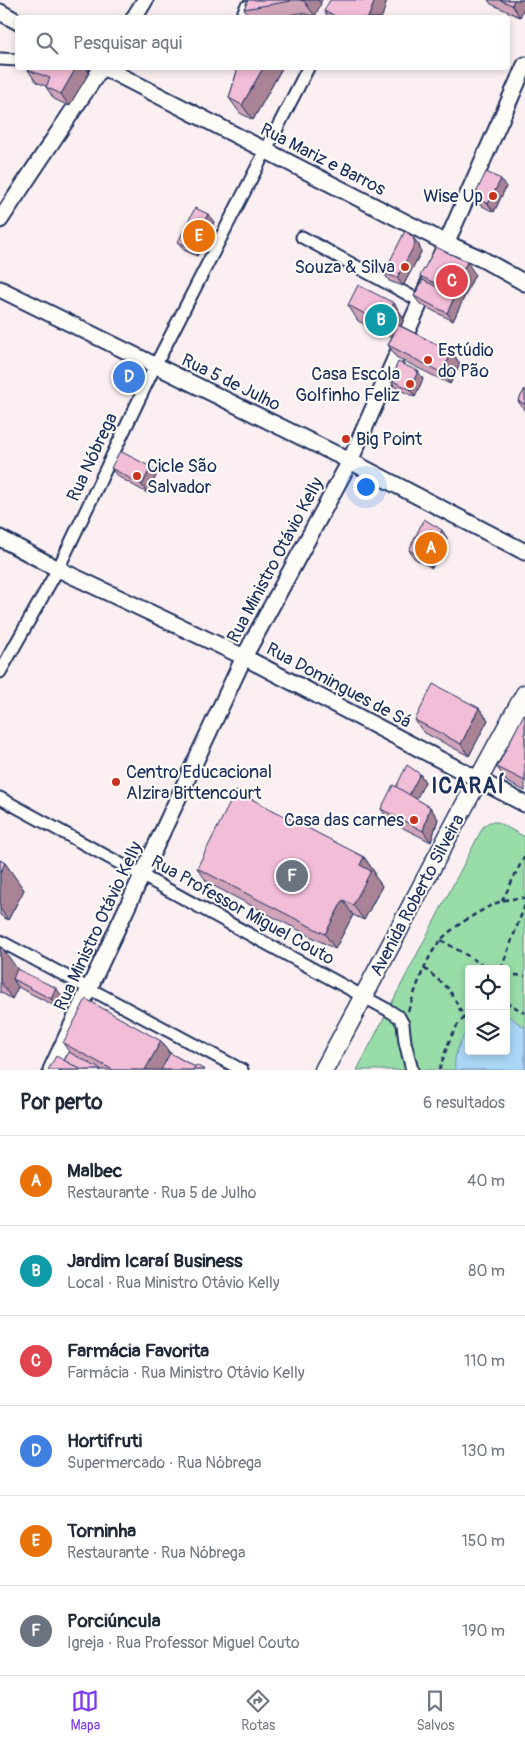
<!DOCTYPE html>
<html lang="pt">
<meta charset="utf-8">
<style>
body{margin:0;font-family:Pangolin,sans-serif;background:#f2f2f3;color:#1f2937}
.controls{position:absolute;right:15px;bottom:15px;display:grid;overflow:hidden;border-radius:5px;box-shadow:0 2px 8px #0003}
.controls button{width:45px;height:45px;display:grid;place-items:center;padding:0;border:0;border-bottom:1px solid #e0e1e3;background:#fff;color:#1f2937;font:25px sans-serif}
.you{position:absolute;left:365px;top:486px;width:18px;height:18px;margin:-12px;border:4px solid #fff;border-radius:50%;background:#1a73e8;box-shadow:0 0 0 8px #1a73e833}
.badge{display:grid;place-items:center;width:32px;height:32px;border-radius:50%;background:#7c3aed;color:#fff;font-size:16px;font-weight:700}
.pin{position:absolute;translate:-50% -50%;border:2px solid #fff;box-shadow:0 1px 5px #0006}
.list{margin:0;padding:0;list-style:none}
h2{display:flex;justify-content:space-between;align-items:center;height:65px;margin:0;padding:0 20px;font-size:21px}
h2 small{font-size:16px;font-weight:400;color:#747a83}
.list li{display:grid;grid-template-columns:32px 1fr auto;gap:15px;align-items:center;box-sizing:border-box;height:90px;padding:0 20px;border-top:1px solid #e0e1e3}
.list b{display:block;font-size:19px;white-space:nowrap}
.list p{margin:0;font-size:16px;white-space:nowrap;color:#747a83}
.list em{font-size:16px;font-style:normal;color:#747a83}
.icon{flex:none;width:28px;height:28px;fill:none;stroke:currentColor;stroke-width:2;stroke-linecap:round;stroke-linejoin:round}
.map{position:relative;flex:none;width:525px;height:1070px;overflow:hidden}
.search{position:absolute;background:#fff;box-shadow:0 2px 8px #0003;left:15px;right:15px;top:15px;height:55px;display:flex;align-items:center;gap:12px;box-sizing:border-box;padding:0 18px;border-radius:5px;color:#747a83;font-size:19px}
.sheet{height:605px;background:#fff}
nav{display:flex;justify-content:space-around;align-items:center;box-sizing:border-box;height:70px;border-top:1px solid #e0e1e3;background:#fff;font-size:14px;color:#747a83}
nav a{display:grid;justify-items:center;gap:2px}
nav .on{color:#7c3aed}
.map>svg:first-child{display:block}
.green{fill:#98dca8;stroke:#5a8683;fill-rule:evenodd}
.water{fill:#abd6f6;stroke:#7193b9}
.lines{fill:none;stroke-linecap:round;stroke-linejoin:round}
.street-casing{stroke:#1b2f5e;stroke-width:15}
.secondary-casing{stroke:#1b2f5e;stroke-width:19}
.primary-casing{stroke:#1b2f5e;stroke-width:21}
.path{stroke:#1b2f5e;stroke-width:2.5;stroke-dasharray:5 4;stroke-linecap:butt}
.street{stroke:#fdfcf7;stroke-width:11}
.secondary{stroke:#fdfcf7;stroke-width:15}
.primary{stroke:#fdfcf7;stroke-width:18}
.wall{fill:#d0a3b9;stroke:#1b2f5e}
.shaded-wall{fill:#a98496;stroke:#1b2f5e}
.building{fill:#f2bdd7;stroke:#1b2f5e}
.poi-dot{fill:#c8321e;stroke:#fdfcf7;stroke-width:2}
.labels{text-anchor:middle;stroke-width:4;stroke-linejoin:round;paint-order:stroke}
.street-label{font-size:18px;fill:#1b2f5e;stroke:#fdfcf7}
.poi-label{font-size:18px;fill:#1b2f5e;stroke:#fdfcf7;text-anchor:end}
.district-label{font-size:22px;font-weight:bold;letter-spacing:1px;fill:#1b2f5e;stroke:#fdfcf7}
</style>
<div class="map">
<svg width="525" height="1070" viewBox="0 0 525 1070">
<rect width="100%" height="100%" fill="#fbeff1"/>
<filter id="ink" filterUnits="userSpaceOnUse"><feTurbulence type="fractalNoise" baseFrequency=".02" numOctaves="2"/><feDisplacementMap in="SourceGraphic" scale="10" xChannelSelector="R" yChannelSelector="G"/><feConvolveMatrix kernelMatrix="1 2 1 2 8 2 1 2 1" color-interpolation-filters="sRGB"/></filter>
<g filter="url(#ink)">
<!-- green -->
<path class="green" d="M489,822H497L525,837V1070H357L483,827ZM469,969H506V1051H469Z"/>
<!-- water -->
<path class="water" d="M506,1014L525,1028V1070H455C453,1054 460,1041 469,1028V1051H506Z"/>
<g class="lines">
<!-- street casing -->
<g class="street-casing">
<g id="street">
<polyline points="241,18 246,7"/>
<polyline points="0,59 18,60"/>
<polyline points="302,237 420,301"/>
<polyline points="0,672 58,569 155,366 308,68"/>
<polyline points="0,798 388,1010 399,1017 403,1024 405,1042 412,1070"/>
<polyline points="0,941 242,1070"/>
</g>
</g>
<!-- secondary casing -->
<g class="secondary-casing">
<g id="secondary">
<polyline points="0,12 18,22"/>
<polyline points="134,18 145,0"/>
<polyline points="105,68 446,243 482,259 525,283"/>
<polyline points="0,220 101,68"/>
<polyline points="0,289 350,461 525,552"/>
<polyline points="0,538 58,569 244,657 525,804"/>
<polyline points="51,1070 244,657 350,461 525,65"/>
</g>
</g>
<!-- primary casing -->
<g class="primary-casing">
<path id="primary" d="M324,1070C392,945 456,818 525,694"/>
</g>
<!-- path -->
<g class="path">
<polyline points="502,901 525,855"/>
<polyline points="441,940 490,969"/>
<polyline points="424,968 449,989 464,1017"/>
<polyline points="501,969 525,905"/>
<polyline points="506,974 525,976"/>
<polyline points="506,1002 525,1013"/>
<path d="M408,1011C417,987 424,961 440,941C449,929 488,905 502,901C509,899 517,898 525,898"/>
<path d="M439,1070C445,1055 453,1021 469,1015"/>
</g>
<!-- street -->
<use href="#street" class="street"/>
<!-- secondary -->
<use href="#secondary" class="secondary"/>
<!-- primary -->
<use href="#primary" class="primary"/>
</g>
<!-- wall -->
<g class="wall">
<polygon points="248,0 322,0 315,16 300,13 272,18 250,18 244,9"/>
<polygon points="488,0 525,0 520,17 491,4"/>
<polygon points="324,11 383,14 381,18 329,18"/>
<polygon points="29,68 87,68 89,73 69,106 54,99 46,87 46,86 36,82 28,70"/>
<polygon points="238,68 282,68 253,120 240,113 229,98"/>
<polygon points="506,187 494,212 480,205 474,197"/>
<polygon points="214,222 197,256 184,250 178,242"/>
<polygon points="419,245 421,252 403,286 389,281 384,273"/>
<polygon points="475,274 453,321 420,304 414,296 423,280 420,276"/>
<polygon points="394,303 404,319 401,326 452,352 460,364 450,384 396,357 388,345 392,337 358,321 348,305"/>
<polygon points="423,379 415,397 396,388 390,380"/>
<polygon points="525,389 525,411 518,401"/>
<polygon points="151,467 156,476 147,493 117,476 111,468"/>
<polygon points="447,538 432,568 414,558 409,550"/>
<polygon points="479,708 488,720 469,756 423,732 415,720"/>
<polygon points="525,715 525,791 507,782 497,767"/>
<polygon points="420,774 425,782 416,799 430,807 438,819 431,842 389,821 381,809 396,787"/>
<polygon points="364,857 375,873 374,875 382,886 364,920 353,915 335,949 208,883 197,868"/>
<polygon points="0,860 5,863 24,890 8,920 0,915"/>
<polygon points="0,946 17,969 62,996 57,1007 18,987 12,999 0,992"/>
<polygon points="161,1041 170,1053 195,1067 205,1070 48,1070 64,1061 69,1052 63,1043"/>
</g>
<!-- shaded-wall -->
<g class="shaded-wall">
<polygon points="300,0 318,0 321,4 315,16 304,1"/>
<polygon points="375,0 387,0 383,14 381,18 368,18"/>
<polygon points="514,0 525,0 525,6 520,17 512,5"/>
<polygon points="76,68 87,68 89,73 69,106 61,94"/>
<polygon points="263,68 282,68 253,120 242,105"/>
<polygon points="501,179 506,187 494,212 488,204"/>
<polygon points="208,214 214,222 197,256 191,248"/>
<polygon points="413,237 419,245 421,252 403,286 397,278"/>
<polygon points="467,262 475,274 453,321 447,313 455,296 453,292"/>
<polygon points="394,303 404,319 395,339 384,324"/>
<polygon points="452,352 460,364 450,384 442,373"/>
<polygon points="418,371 423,379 415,397 410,389"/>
<polygon points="151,467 156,476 147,493 142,485"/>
<polygon points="442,530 447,538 432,568 426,560"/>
<polygon points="479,708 488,720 469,756 461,744"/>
<polygon points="420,774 425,782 414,804 408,796"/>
<polygon points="430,807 438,819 431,842 423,831"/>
<polygon points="364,857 375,873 374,875 382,886 364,920 353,905 360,865"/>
<polygon points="5,863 24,890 8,920 0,908 0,873"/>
<polygon points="343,900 353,915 335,949 325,934"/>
<polygon points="1,946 23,977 13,979 18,987 12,999 0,981 0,950"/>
<polygon points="56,988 62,996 57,1007 51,999"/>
<polygon points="161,1041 175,1062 171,1070 145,1070"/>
</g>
<!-- building -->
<g class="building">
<polygon points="248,0 290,0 291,1 244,9"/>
<polygon points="330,0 375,0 368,18 340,18 324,11"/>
<polygon points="500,0 514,0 512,5"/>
<polygon points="29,68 76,68 61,94 46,87 50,78 28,70"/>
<polygon points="238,68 263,68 242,105 229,98"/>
<polygon points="486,172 501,179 488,204 474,197"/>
<polygon points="195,208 208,214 191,248 178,242"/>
<polygon points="405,231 413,237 415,244 397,278 384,273"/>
<polygon points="436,247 467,262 453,292 420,276"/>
<polygon points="423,280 455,296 447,313 414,296"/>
<polygon points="358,285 394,303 384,324 348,305"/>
<polygon points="398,325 452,352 442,373 388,345"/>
<polygon points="398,362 418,371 410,389 390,380"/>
<polygon points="525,389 525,404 518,401"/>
<polygon points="120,451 151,467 142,485 111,468"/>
<polygon points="424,519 442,530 426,560 409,550"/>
<polygon points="433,684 479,708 461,744 415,720"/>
<polygon points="524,714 525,715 525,781 497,767"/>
<polygon points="407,765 420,774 409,795 396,787"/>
<polygon points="393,785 430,807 423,831 381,809"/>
<polygon points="236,791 364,857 360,865 371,871 353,905 343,900 325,934 197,868"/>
<polygon points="0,860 5,863 0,873"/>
<polygon points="17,969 56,988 51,999 13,979"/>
<polygon points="86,999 161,1041 145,1070 113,1070 63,1043"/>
<polygon points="69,1052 102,1070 82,1070 64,1061"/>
<polygon points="170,1053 195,1067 193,1070 161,1070"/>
<polygon points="56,1056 82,1070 48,1070"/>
<polygon points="196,1065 205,1070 193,1070"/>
</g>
</g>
<!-- markers -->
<g class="poi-dot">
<circle cx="493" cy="196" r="5"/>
<circle cx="405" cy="267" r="5"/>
<circle cx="428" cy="360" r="5"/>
<circle cx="410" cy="384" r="5"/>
<circle cx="346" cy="439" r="5"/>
<circle cx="137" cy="476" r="5"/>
<circle cx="116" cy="782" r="5"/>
<circle cx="414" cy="820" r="5"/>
</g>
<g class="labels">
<!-- street labels -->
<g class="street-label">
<text transform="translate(323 159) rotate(27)" y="6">Rua Mariz e Barros</text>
<text transform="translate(231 382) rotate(26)" y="6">Rua 5 de Julho</text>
<text transform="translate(92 457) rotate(-65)" y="6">Rua Nóbrega</text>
<text transform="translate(275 560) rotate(-62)" y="6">Rua Ministro Otávio Kelly</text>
<text transform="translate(339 685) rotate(28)" y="6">Rua Domingues de Sá</text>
<text transform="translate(417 895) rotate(-62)" y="6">Avenida Roberto Silveira</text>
<text transform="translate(243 910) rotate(29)" y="6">Rua Professor Miguel Couto</text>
<text transform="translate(98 926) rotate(-65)" y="6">Rua Ministro Otávio Kelly</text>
</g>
<!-- poi labels -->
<g class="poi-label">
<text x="483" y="202">Wise Up</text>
<text x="395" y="273">Souza &amp; Silva</text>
<text x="438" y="356" text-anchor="start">Estúdio<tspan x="438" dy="21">do Pão</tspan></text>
<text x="400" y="380">Casa Escola<tspan x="400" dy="21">Golfinho Feliz</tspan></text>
<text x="356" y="445" text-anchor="start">Big Point</text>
<text x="147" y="472" text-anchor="start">Cicle São<tspan x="147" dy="21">Salvador</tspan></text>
<text x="126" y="778" text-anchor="start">Centro Educacional<tspan x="126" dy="21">Alzira Bittencourt</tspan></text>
<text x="404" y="826">Casa das carnes</text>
</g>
<!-- district labels -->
<g class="district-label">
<text x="468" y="793">ICARAÍ</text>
</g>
</g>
</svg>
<div class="controls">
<button><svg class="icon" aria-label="locate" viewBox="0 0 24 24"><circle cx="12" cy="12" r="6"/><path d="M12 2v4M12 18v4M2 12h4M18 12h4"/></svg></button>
<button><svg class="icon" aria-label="layers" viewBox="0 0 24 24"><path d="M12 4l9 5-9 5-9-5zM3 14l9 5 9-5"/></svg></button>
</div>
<div class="you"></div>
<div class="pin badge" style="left:431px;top:548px;background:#e8710a">A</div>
<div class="pin badge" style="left:381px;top:320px;background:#0f9aa8">B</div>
<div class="pin badge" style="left:452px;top:281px;background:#e0444e">C</div>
<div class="pin badge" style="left:129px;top:377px;background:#3f7fe0">D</div>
<div class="pin badge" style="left:199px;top:236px;background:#e8710a">E</div>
<div class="pin badge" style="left:292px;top:876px;background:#6b7280">F</div>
<div class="search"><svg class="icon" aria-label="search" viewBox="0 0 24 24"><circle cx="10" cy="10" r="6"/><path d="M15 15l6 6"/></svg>Pesquisar aqui</div>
</div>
<section class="sheet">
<h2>Por perto<small>6 resultados</small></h2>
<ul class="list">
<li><span class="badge" style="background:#e8710a">A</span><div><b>Malbec</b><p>Restaurante · Rua 5 de Julho</p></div><em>40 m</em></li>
<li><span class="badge" style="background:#0f9aa8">B</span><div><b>Jardim Icaraí Business</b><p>Local · Rua Ministro Otávio Kelly</p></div><em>80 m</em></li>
<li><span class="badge" style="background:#e0444e">C</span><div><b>Farmácia Favorita</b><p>Farmácia · Rua Ministro Otávio Kelly</p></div><em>110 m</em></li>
<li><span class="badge" style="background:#3f7fe0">D</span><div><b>Hortifruti</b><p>Supermercado · Rua Nóbrega</p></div><em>130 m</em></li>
<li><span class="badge" style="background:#e8710a">E</span><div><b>Torninha</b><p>Restaurante · Rua Nóbrega</p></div><em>150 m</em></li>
<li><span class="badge" style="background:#6b7280">F</span><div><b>Porciúncula</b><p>Igreja · Rua Professor Miguel Couto</p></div><em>190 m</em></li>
</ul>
</section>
<nav>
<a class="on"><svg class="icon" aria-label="map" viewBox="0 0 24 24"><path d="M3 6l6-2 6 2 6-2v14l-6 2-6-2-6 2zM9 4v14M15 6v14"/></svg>Mapa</a>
<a><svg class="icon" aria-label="directions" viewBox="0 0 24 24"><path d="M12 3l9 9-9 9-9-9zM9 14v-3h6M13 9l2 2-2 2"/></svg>Rotas</a>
<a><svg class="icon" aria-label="saved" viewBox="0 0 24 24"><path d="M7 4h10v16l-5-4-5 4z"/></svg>Salvos</a>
</nav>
